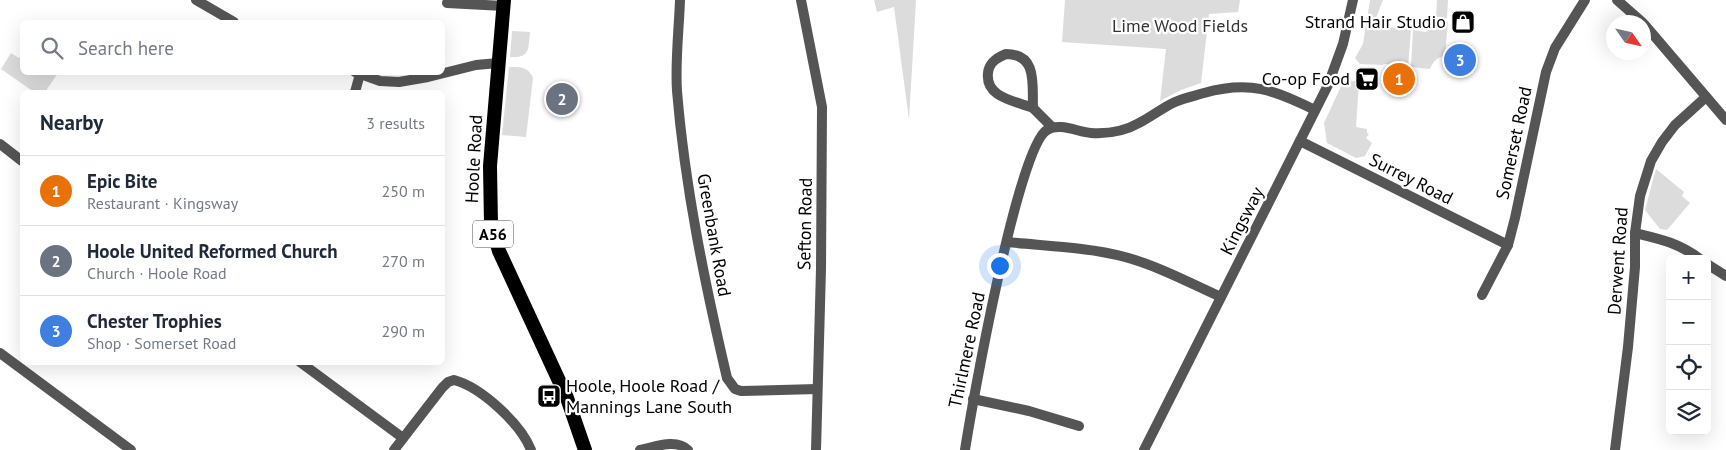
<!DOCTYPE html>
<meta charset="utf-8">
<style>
body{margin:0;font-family:"PT Sans",sans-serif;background:#f2f2f3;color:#1f2937}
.controls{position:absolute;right:15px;bottom:15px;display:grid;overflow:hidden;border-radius:8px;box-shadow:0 5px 20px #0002}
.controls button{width:45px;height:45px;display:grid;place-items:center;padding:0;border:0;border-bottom:1px solid #e0e1e3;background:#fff;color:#1f2937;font:25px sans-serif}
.compass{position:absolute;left:1606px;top:15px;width:45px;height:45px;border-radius:50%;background:#fff;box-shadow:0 5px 20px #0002;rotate:124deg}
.you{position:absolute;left:999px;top:265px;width:18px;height:18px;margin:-12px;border:4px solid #fff;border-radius:50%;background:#1a73e8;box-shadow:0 0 0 8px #1a73e833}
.badge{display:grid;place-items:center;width:32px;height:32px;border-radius:50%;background:#db2777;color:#fff;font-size:16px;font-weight:700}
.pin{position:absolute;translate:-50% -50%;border:2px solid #fff;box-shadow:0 1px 5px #0006}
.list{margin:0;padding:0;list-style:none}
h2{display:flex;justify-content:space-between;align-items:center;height:65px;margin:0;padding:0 20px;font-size:21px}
h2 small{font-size:16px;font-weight:400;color:#747a83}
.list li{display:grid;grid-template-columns:32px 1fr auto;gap:15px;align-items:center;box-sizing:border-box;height:70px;padding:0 20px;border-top:1px solid #e0e1e3}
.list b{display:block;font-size:19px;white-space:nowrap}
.list p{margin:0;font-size:16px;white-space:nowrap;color:#747a83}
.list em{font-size:16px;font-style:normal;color:#747a83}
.icon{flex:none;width:28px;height:28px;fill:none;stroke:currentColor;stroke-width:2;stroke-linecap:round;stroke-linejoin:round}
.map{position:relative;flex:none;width:1726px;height:450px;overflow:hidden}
.search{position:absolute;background:#fff;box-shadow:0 5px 20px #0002;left:20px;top:20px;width:425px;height:55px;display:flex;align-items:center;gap:12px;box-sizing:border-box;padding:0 18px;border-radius:8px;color:#747a83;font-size:19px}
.panel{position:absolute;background:#fff;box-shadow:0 5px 20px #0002;left:20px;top:90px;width:425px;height:275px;border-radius:8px}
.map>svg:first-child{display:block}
.green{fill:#dcdcdc}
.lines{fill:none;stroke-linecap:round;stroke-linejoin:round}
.minor{stroke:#555;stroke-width:10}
.tertiary{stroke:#555;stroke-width:10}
.trunk{stroke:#000;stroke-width:14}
.labels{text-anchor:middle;stroke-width:4.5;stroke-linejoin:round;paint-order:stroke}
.shield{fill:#fff;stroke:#4c4c4c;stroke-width:1}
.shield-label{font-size:16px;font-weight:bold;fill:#000}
.poi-label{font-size:18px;fill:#000;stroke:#fff;text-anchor:end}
.park-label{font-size:18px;fill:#333;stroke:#fff}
.street-label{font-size:18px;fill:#000;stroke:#fff}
</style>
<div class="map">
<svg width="1726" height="450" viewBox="0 0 1726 450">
<rect width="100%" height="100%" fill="#fff"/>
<!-- green -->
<g class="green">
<polygon points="874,0 916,0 909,120 894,7 877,12"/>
<polygon points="1065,0 1240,0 1238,12 1209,14 1201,83 1181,90 1160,101 1166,49 1062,42"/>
<polygon points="1370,0 1383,0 1376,18 1381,26 1411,30 1408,67 1389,66 1388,64 1383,64 1383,65 1360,64 1355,58 1363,44"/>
<polygon points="1437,0 1448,0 1447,18 1436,17"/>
<path d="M1434,20L1448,22L1445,56C1437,57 1433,62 1430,69L1411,67L1413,30L1426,32L1433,27Z"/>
<path d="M512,31L530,32C528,49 531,58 510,57Z"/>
<polygon points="11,53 19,58 22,53 22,72 58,73 45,92 34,92 1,69"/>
<path d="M509,67C520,67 528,66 533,78L526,137L502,135Z"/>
<polygon points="1348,80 1359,82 1356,127 1367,129 1367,133 1369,134 1366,138 1372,143 1365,156 1356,158 1327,143 1324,123 1343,82"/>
<polygon points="1656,169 1684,192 1682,196 1690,203 1667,230 1660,229 1645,210"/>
</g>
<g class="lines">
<!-- minor -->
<g class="minor">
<polyline points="196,0 234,22"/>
<path d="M680,0C679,29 675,62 677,91C685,188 705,284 727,378L735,389L741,391L817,389"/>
<polyline points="801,0 822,107 821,269 816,450"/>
<polyline points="1617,0 1642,22"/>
<polyline points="447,3 504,6"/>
<polyline points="1644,24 1726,120"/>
<path d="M1006,54C1038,54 1032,85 1033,108C1016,101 985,98 988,73C989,63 996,58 1006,54Z"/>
<polyline points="355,72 380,81 399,82 428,77 476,65 498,63"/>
<polyline points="355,92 360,74"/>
<polyline points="1033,108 1052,127"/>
<polyline points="1300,141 1508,245"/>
<polyline points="0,144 22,161"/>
<path d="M1635,233C1660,239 1679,243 1700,259"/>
<path d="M1007,242C1046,246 1087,247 1125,257C1158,266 1190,283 1221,297"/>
<polyline points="1707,264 1726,276"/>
<polyline points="1482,295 1508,245 1515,218 1546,72 1555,48 1585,0"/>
<polyline points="0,353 131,450"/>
<polyline points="300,362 403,438"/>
<polyline points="973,399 1029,411 1079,426"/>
<path d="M394,450L442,388L448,382L454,380C481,387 521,424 531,450"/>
<path d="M640,450C655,447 676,438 688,450"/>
<path d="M965,450C972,405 1018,146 1047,130C1059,122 1078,132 1091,133C1107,134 1125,131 1139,123C1151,117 1162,108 1175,102C1184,98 1194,96 1204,93C1250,80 1274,90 1315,110"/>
<polyline points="1615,450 1628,347 1635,267 1635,233 1640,196 1651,161 1662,142 1675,125 1706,97"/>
</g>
<!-- tertiary -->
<polyline class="tertiary" points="1144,450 1328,85 1343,44 1353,0"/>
<!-- trunk -->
<polyline class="trunk" points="504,0 490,166 491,224 499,251 567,398 585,450"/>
</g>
<!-- icons -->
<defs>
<g id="shop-square" transform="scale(1.25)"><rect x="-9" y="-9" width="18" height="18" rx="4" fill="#000" stroke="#fff"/><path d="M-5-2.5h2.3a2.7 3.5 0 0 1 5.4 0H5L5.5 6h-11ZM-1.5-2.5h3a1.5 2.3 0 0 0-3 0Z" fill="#fff"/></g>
<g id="supermarket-square" transform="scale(1.25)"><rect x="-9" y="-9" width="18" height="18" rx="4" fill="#000" stroke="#fff"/><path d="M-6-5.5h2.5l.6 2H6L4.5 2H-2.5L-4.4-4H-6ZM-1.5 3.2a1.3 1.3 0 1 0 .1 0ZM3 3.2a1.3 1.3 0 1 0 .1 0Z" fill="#fff"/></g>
<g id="bus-square" transform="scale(1.25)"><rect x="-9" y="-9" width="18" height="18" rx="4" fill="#000" stroke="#fff"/><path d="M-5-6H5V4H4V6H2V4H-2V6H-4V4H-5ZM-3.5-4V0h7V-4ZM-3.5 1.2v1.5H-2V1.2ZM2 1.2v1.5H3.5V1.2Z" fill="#fff"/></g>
</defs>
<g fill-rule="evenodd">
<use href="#shop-square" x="1463" y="22"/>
<use href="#supermarket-square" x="1367" y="79"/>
<use href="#bus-square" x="549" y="396"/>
</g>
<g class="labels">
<!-- shield labels -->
<rect class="shield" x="473" y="220.5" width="40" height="27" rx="4"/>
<g class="shield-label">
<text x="493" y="240">A56</text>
</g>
<!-- poi labels -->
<g class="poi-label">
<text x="1446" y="28">Strand Hair Studio</text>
<text x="1350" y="85">Co-op Food</text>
<text x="566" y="392" text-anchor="start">Hoole, Hoole Road /<tspan x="566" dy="21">Mannings Lane South</tspan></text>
</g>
<!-- park labels -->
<g class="park-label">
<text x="1180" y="32">Lime Wood Fields</text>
</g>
<!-- street labels -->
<g class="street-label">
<text transform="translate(1514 143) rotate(-78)" y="6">Somerset Road</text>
<text transform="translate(474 159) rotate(-87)" y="6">Hoole Road</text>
<text transform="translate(1411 179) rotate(27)" y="6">Surrey Road</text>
<text transform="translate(1242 221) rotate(-63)" y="6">Kingsway</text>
<text transform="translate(805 224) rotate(-89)" y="6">Sefton Road</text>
<text transform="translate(714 235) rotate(80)" y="6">Greenbank Road</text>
<text transform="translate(1618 261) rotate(-86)" y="6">Derwent Road</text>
<text transform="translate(967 350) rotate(-78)" y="6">Thirlmere Road</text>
</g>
</g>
</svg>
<div class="controls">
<button>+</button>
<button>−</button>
<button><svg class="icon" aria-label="locate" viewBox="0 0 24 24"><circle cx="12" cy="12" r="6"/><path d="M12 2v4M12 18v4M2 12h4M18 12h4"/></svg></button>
<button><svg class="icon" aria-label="layers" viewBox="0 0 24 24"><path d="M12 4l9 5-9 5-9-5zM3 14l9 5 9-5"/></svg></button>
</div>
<svg class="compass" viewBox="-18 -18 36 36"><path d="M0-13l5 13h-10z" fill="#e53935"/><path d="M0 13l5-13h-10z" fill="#747a83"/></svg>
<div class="you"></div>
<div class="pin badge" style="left:1399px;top:79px;background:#e8710a">1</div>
<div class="pin badge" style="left:562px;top:99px;background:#6b7280">2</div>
<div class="pin badge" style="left:1460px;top:60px;background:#3f7fe0">3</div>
<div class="search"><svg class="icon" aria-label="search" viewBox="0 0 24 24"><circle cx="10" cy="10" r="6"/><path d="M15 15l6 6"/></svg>Search here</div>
<section class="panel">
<h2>Nearby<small>3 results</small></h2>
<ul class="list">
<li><span class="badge" style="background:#e8710a">1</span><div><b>Epic Bite</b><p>Restaurant · Kingsway</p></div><em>250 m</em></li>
<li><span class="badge" style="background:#6b7280">2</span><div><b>Hoole United Reformed Church</b><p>Church · Hoole Road</p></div><em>270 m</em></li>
<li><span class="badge" style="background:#3f7fe0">3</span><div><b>Chester Trophies</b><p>Shop · Somerset Road</p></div><em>290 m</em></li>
</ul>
</section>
</div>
